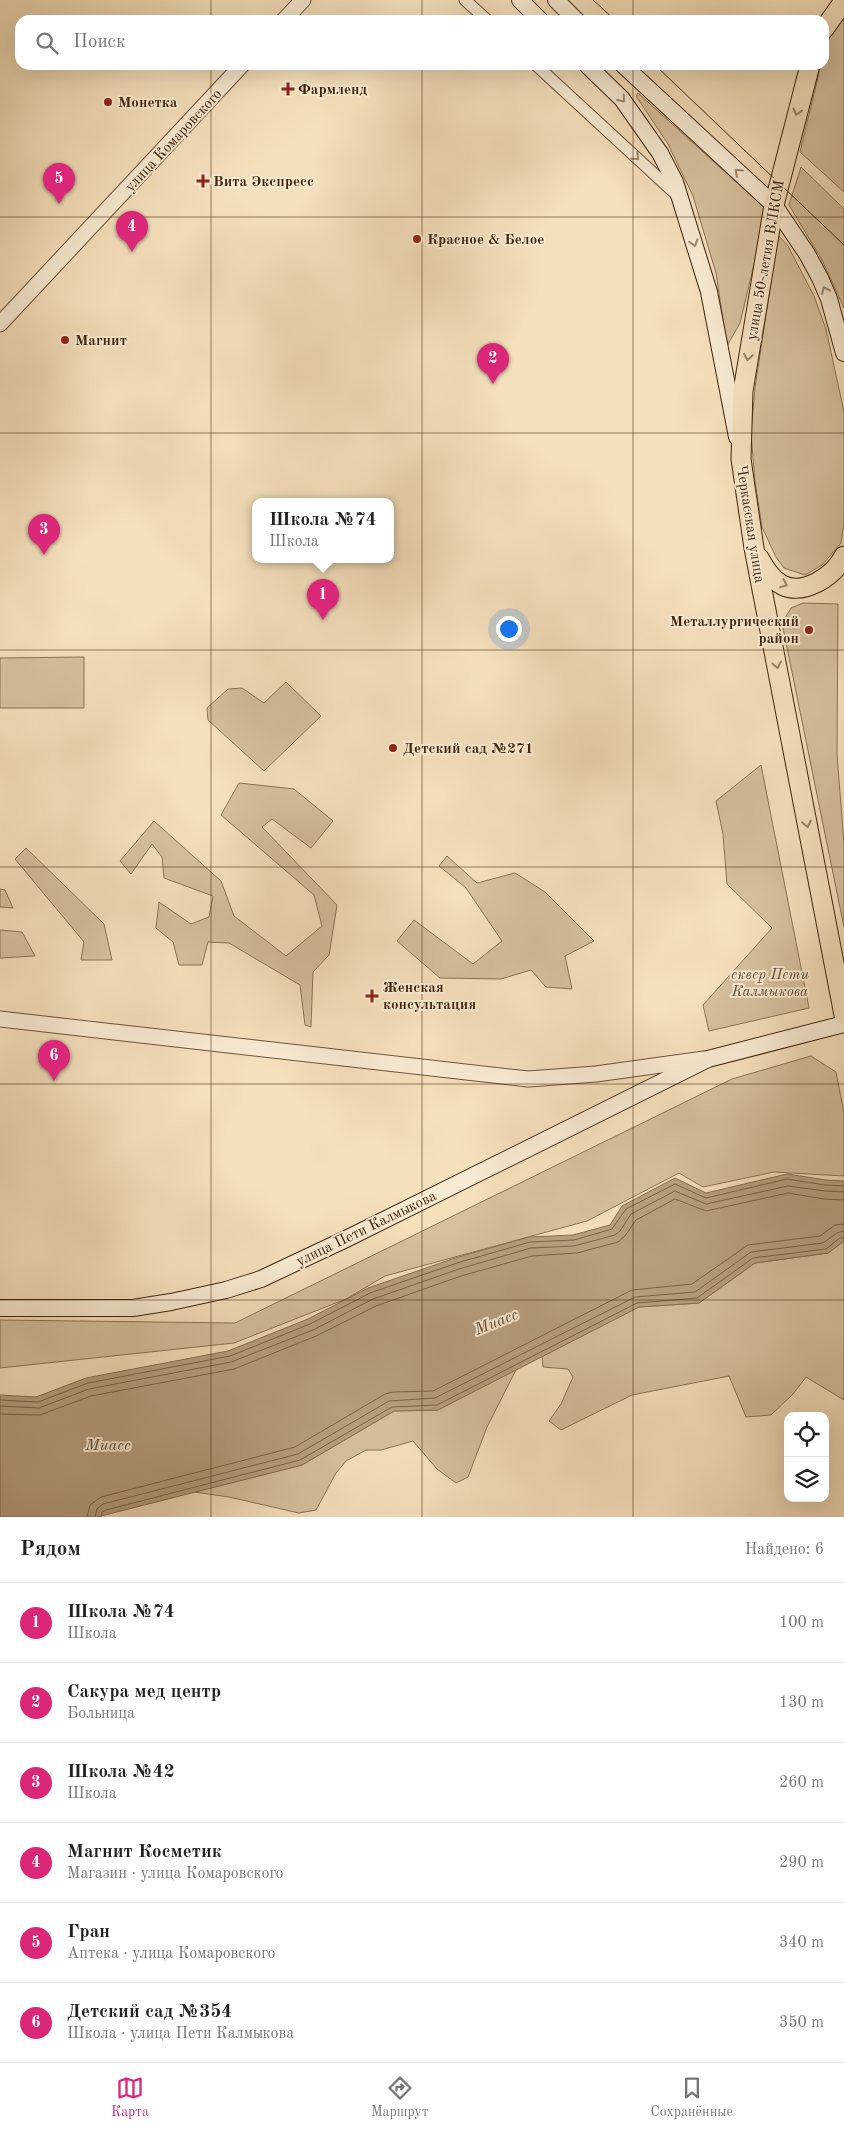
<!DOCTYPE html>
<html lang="ru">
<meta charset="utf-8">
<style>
body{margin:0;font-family:"Old Standard TT",serif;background:#f6f6f6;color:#222}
.controls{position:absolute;right:15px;bottom:15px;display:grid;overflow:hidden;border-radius:10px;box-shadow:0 5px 20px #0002}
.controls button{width:45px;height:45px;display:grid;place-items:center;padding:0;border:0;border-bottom:1px solid #e0e0e0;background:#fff;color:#222;font:25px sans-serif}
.you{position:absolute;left:508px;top:628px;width:18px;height:18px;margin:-12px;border:4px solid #fff;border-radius:50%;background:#1a73e8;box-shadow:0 0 0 8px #1a73e833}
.badge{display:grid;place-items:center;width:32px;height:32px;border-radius:50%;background:#db2777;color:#fff;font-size:16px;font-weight:700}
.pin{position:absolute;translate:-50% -41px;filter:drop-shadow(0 1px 2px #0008)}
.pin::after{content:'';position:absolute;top:26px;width:18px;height:15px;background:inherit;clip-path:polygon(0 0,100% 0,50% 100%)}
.popup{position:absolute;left:252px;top:498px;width:142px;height:65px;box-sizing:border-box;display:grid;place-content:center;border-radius:10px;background:#fff;filter:drop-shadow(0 1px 4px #0005);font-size:16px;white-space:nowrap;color:#767676}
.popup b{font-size:19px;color:#222}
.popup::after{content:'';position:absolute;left:50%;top:100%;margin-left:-10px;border:10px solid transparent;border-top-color:#fff}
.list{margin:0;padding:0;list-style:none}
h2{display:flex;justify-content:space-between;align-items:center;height:65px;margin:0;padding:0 20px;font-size:21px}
h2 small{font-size:16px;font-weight:400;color:#767676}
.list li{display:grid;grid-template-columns:32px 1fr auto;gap:15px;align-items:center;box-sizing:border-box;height:80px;padding:0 20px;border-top:1px solid #e0e0e0}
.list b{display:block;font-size:19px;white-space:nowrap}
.list p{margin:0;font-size:16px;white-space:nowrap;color:#767676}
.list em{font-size:16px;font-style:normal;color:#767676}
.icon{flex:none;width:28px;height:28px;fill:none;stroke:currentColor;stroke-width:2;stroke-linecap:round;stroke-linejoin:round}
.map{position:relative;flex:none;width:844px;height:1517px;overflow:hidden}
.search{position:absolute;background:#fff;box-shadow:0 5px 20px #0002;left:15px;right:15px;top:15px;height:55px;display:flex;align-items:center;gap:12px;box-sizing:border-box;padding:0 18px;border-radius:15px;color:#767676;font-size:19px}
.sheet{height:545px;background:#fff}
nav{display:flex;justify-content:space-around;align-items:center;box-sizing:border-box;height:70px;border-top:1px solid #e0e0e0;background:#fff;font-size:14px;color:#767676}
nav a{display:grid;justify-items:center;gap:2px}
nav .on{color:#db2777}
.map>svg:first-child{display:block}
.green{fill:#d6c09e;stroke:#8b7254}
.water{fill:#b7a080;stroke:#876e51}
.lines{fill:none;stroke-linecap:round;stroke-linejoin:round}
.shore{stroke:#7c6246;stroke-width:1}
.minor-casing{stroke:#6d5337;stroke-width:13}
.tertiary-casing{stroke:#6d5337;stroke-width:17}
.secondary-casing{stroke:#40240b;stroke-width:18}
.primary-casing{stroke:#40240b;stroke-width:21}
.minor{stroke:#f8ebd3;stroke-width:11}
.tertiary{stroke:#f8ebd3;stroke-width:15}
.secondary{stroke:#f8ebd3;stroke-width:16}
.primary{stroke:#f5e0bc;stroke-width:19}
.tram{stroke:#40240b;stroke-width:1}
.oneway{stroke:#9c886f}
.oneway2{stroke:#9a8264}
.grid{fill:none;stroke:#40240b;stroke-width:1;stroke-opacity:0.55}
.poi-dot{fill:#8f2418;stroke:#f8ebd3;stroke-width:2}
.labels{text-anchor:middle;stroke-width:4;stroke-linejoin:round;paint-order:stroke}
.poi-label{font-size:15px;font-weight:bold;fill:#40240b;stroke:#f8ebd3;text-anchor:start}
.street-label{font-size:15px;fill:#40240b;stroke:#f8ebd3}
.park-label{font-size:15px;font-style:italic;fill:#664b30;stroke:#f8ebd3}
.water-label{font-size:16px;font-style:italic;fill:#64492e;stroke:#f8ebd3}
</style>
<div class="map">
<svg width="844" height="1517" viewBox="0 0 844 1517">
<rect width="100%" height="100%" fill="#f5e0bc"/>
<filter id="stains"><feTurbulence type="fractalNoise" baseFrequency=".004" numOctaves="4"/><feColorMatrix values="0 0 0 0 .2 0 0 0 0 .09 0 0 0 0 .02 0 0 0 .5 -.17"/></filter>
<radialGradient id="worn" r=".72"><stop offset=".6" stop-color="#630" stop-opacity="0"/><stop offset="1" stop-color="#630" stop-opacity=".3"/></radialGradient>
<!-- green -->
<g class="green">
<polygon points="844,14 844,192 800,152 821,65 824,65 826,44"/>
<polygon points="638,93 767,210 740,323 727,346 716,273 693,196 668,144 636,96"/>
<polygon points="801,167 844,209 844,308 822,260 789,205"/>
<polygon points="778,235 788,246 814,296 826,329 844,412 844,522 841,543 822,565 805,575 784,568 776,557 762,527 755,482 751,433 755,388"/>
<polygon points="803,603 838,604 837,754 844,844 844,927 782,623 791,608"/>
<polygon points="84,657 84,708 0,708 0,658"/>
<polygon points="286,682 321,716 264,771 208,720 207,708 228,689 242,688 264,703"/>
<polygon points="761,765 809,1008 709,1031 703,1005 772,928 727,884 723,834 716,801"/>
<polygon points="239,783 294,789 333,821 311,848 272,819 262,827 337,905 329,955 313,972 311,1027 305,1025 300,985 229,943 208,942 202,965 179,965 173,942 156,928 159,902 191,924 209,917 213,896 164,878 162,857 152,844 131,874 120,861 154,821 221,881 234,916 286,956 322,926 314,895 221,815"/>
<polygon points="26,848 104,924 112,960 81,960 84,942 15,859"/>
<polygon points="447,856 477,883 515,873 545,892 594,941 565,956 572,989 546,987 531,970 501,979 440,978 397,941 414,920 473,964 502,941 466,888 439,866"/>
<polygon points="0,889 5,890 13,908 0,907"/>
<polygon points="0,930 22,932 35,956 0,958"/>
<polygon points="811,1056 836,1072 844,1113 844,1176 774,1172 703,1187 679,1173 587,1221 385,1276 346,1299 234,1343 0,1368 0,1320 235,1323 732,1079"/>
<polygon points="844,1241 844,1400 806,1377 793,1394 771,1415 746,1417 729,1376 632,1395 561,1430 549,1421 561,1404 573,1377 568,1369 543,1367 542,1356 639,1307 699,1303 755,1263 828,1253"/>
<polygon points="517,1368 487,1427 468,1477 456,1483 437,1469 413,1441 381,1450 366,1450 346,1461 336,1473 316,1510 299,1513 229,1497 194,1492 302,1465 394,1411 438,1410"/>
</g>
<!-- water -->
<polygon class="water" points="787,1174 826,1180 844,1181 844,1241 828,1253 755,1263 699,1303 639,1307 438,1410 394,1411 302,1465 97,1517 0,1517 0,1395 36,1397 86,1378 228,1351 308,1319 368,1288 455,1258 529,1237 573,1235 610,1225 622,1206 675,1178 706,1193"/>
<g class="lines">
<!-- shore -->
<g class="shore">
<polyline points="0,1400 38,1402 88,1383 230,1356 310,1324 370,1293 457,1263 530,1242 574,1240 612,1229 626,1209 675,1184 706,1198 787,1179 825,1185 844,1186"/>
<polyline points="0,1406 39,1408 89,1389 231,1362 313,1330 373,1299 459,1269 531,1248 574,1246 615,1235 620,1231 631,1214 675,1191 706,1204 788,1186 825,1191 844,1192"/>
<polyline points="0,1414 40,1415 91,1396 234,1369 316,1336 376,1306 461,1276 532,1256 577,1253 618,1242 625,1236 636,1220 675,1199 706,1211 788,1193 824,1199 844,1200"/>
<polyline points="87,1517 90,1505 101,1497 295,1447 385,1394 393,1392 433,1391 632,1290 692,1284 748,1245 820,1236 835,1225 844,1224"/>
<polyline points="95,1517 97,1509 103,1504 298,1454 389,1401 435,1398 635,1297 695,1292 751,1252 823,1243 837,1233 844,1231"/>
<polyline points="101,1517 102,1512 106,1510 300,1460 392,1407 437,1405 637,1303 697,1298 753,1258 826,1249 840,1238 844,1238"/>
</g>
<!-- minor casing -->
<g class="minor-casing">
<g id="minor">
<polyline points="465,0 487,20"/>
<polyline points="536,65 678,196"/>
</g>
</g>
<!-- tertiary casing -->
<g class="tertiary-casing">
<g id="tertiary">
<polyline points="284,20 303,0"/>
<polyline points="0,324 242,65"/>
<polyline points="0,1019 528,1079 596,1074 704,1059"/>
</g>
</g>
<!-- secondary casing -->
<g class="secondary-casing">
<g id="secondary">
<polyline points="520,0 540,20"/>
<polyline points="556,0 576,20"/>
<polyline points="587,65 622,99 660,153 675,182 709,292 737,437"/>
<polyline points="623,65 774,205 807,254 820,278 829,299 844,353"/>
<polyline points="0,1308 133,1308 171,1302 226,1290 261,1279 346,1239 708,1059 844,1024"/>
</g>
</g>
<!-- primary casing -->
<g class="primary-casing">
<g id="primary">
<polyline points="824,29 844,1"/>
<polyline points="810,65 774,205 743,391 741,459 754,548 844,1015"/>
<path d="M759,558C765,568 771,579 782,585C804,596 834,576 844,556"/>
</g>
</g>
<!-- minor -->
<use href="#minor" class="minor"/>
<!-- tertiary -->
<use href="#tertiary" class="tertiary"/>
<!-- secondary -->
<use href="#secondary" class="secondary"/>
<!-- primary -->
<use href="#primary" class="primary"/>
<!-- tram -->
<g class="tram">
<polyline points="593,0 615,20"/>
<polyline points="655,65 844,245"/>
</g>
</g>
<!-- one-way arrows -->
<defs><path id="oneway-chevron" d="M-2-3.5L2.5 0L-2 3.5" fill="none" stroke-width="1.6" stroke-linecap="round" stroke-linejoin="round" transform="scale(1.25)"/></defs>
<g class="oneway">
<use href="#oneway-chevron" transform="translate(622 99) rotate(49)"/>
<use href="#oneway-chevron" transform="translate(636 157) rotate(43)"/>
<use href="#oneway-chevron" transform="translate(738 172) rotate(-137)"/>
<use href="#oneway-chevron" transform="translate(694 243) rotate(74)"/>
<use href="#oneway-chevron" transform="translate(825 290) rotate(-113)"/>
</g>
<g class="oneway2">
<use href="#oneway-chevron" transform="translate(797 112) rotate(105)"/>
<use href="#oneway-chevron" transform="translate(748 357) rotate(98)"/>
<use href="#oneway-chevron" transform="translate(784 584) rotate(22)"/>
<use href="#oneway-chevron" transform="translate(777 665) rotate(79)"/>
<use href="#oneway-chevron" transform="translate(807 824) rotate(79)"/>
</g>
<!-- grid -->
<path class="grid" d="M211,0V20M422,0V20M633,0V20M211,65V1517M422,65V1517M633,65V1517M0,217H844M0,433H844M0,650H844M0,867H844M0,1084H844M0,1300H844"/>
<!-- markers -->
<g class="poi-dot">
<path d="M285.5 81.5h5v5h5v5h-5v5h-5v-5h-5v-5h5z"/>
<circle cx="108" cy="102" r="5"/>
<path d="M200.5 173.5h5v5h5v5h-5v5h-5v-5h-5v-5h5z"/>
<circle cx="417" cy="239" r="5"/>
<circle cx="65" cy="340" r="5"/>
<circle cx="809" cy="630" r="5"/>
<circle cx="393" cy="748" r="5"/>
<path d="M369.5 988.5h5v5h5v5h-5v5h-5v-5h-5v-5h5z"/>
</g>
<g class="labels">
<!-- poi labels -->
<g class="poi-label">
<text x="298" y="94">Фармленд</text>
<text x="118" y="107">Монетка</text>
<text x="213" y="186">Вита Экспресс</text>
<text x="427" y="244">Красное &amp; Белое</text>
<text x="75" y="345">Магнит</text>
<text x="799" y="626" text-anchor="end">Металлургический<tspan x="799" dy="17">район</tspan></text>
<text x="403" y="753">Детский сад №271</text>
<text x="383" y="992">Женская<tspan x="383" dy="17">консультация</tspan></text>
</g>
<!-- street labels -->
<g class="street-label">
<text transform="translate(173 140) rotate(-47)" y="5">улица Комаровского</text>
<text transform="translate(765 260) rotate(-80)" y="5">улица 50-летия ВЛКСМ</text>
<text transform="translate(751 524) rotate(81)" y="5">Черкасская улица</text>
<text transform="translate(366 1228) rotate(-26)" y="5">улица Пети Калмыкова</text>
</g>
<!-- park labels -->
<g class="park-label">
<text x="770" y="979">сквер Пети<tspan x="770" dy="17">Калмыкова</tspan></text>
</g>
<!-- water labels -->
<g class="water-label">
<text transform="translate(496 1321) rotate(-22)" y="6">Миасс</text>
<text x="108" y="1450">Миасс</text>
</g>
</g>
<rect width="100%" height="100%" filter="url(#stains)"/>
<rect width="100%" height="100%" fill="url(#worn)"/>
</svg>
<div class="controls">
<button><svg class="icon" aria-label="locate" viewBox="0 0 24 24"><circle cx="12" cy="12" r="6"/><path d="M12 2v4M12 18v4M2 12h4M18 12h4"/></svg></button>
<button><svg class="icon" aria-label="layers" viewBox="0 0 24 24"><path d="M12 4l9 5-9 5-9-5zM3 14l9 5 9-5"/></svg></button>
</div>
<div class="you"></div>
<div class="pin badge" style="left:323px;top:620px">1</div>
<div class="popup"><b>Школа №74</b>Школа</div>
<div class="pin badge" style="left:493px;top:384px">2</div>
<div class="pin badge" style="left:44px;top:555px">3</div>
<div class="pin badge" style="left:132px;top:252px">4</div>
<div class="pin badge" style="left:59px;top:204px">5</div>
<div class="pin badge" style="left:54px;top:1081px">6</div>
<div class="search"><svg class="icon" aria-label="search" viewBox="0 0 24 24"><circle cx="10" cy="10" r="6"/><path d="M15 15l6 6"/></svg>Поиск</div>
</div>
<section class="sheet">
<h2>Рядом<small>Найдено: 6</small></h2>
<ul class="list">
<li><span class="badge">1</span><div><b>Школа №74</b><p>Школа</p></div><em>100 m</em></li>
<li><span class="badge">2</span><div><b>Сакура мед центр</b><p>Больница</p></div><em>130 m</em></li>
<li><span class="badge">3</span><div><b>Школа №42</b><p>Школа</p></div><em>260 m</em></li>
<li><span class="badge">4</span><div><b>Магнит Косметик</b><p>Магазин · улица Комаровского</p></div><em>290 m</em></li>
<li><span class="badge">5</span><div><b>Гран</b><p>Аптека · улица Комаровского</p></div><em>340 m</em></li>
<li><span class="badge">6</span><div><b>Детский сад №354</b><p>Школа · улица Пети Калмыкова</p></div><em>350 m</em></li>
</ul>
</section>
<nav>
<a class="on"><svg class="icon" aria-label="map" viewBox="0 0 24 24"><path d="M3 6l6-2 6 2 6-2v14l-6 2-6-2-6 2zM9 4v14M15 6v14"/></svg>Карта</a>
<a><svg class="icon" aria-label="directions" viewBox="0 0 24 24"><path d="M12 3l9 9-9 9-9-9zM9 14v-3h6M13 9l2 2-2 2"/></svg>Маршрут</a>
<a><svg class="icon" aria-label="saved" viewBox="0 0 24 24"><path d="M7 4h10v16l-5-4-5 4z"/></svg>Сохранённые</a>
</nav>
